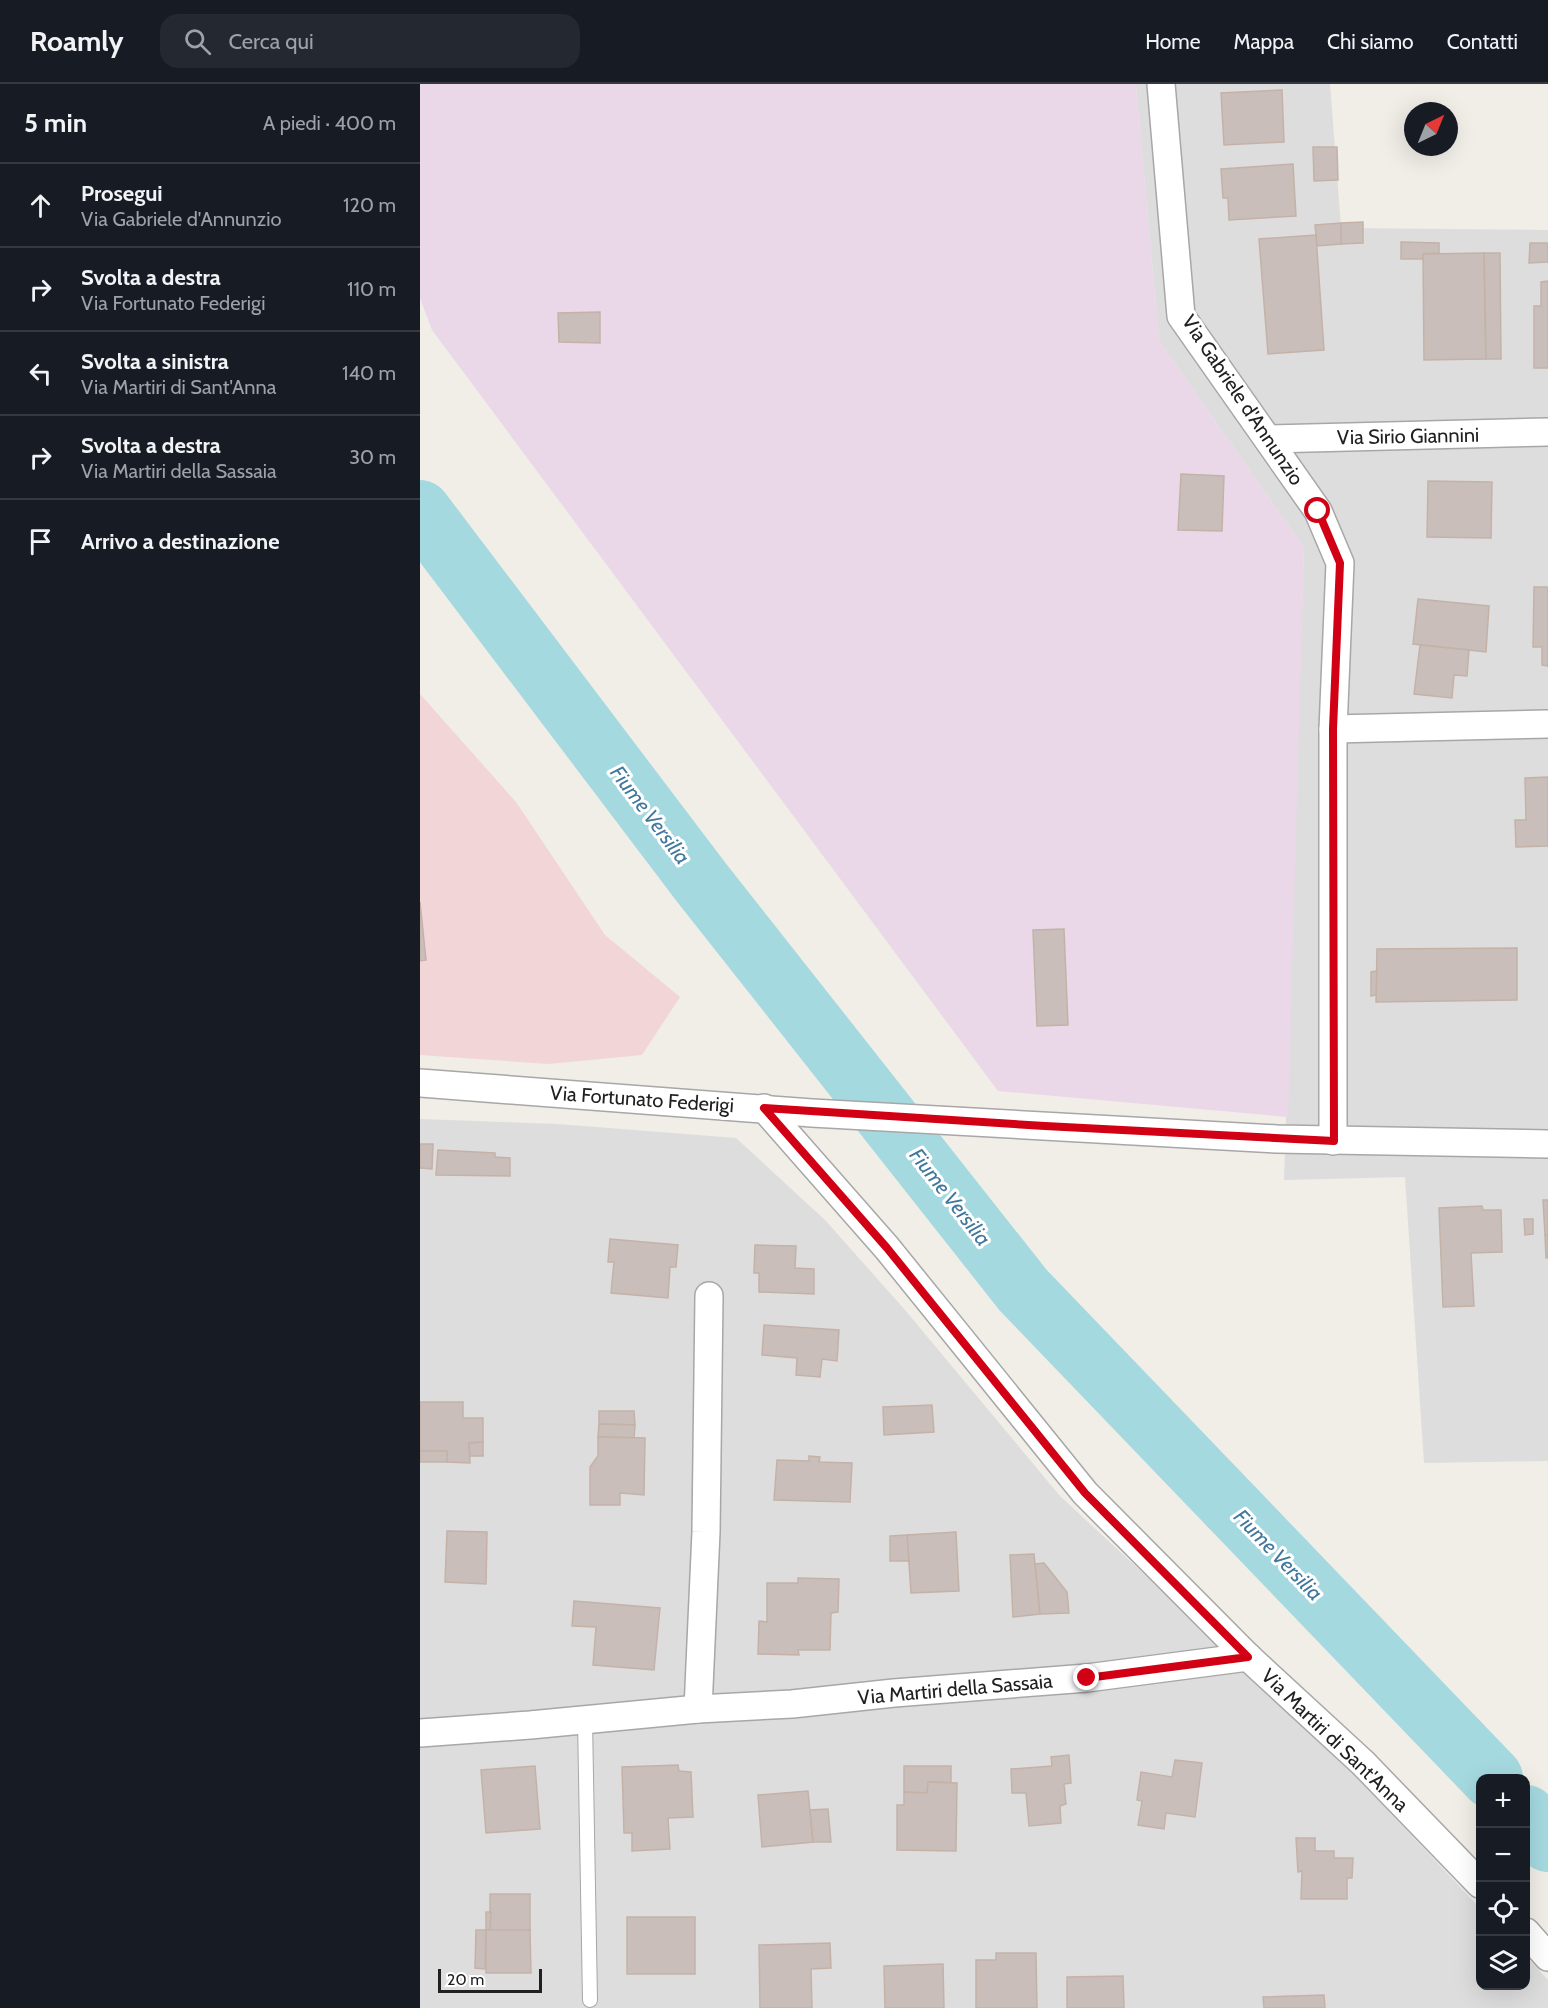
<!DOCTYPE html>
<html lang="it">
<meta charset="utf-8">
<style>
body{margin:0;font-family:Cabin,sans-serif;background:#242831;color:#f1f3f6}
.controls{position:absolute;right:18px;bottom:18px;display:grid;overflow:hidden;border-radius:12px;box-shadow:0 6px 24px #0002}
.controls button{width:54px;height:54px;display:grid;place-items:center;padding:0;border:0;border-bottom:2px solid #363941;background:#171b24;color:#f1f3f6;font:30px sans-serif}
.compass{position:absolute;left:984px;top:18px;width:54px;height:54px;border-radius:50%;background:#171b24;box-shadow:0 6px 24px #0002;rotate:43deg}
.scale{position:absolute;left:18px;bottom:15px;width:104px;box-sizing:border-box;padding-left:6px;border:3px solid #202020;border-top:0;font-size:16px;line-height:21px;white-space:nowrap;color:#202020;-webkit-text-stroke:4px #fff;paint-order:stroke}
.stop{position:absolute;width:18px;height:18px;margin:-14px;border:4px solid #d10014;border-radius:50%;background:#fff}
.stop.end{background:#d10014;border-color:#fff;box-shadow:0 2px 6px #0008}
.list{margin:0;padding:0;list-style:none}
h2{display:flex;justify-content:space-between;align-items:center;height:78px;margin:0;padding:0 24px;font-size:26px}
h2 small{font-size:20px;font-weight:400;color:#9ea1a6}
.list li{display:grid;grid-template-columns:39px 1fr auto;gap:18px;align-items:center;box-sizing:border-box;height:84px;padding:0 24px;border-top:2px solid #363941}
.list b{display:block;font-size:22px;white-space:nowrap}
.list p{margin:0;font-size:20px;white-space:nowrap;color:#9ea1a6}
.list em{font-size:20px;font-style:normal;color:#9ea1a6}
.icon{flex:none;width:33px;height:33px;fill:none;stroke:currentColor;stroke-width:2;stroke-linecap:round;stroke-linejoin:round}
.map{position:relative;flex:none;width:1128px;height:1924px;overflow:hidden}
header{display:flex;align-items:center;gap:36px;box-sizing:border-box;height:84px;padding:0 30px;background:#171b24;border-bottom:2px solid #363941}
header strong{font-size:28px}
nav{display:flex;gap:33px;margin-inline-start:auto;font-size:21px}
.search{width:420px;height:54px;background:#242831;display:flex;align-items:center;gap:15px;box-sizing:border-box;padding:0 21px;border-radius:18px;color:#9ea1a6;font-size:22px}
main{display:flex}
aside{flex:1;background:#171b24}
.map>svg:first-child{display:block}
.residential{fill:#dedddd}
.commercial{fill:#f2d5d7}
.industrial{fill:#ead8e9}
.lines{fill:none;stroke-linecap:round;stroke-linejoin:round}
.river{stroke:#a5d9e0;stroke-width:62}
.building{fill:#c9beb9;stroke:#c4b2a8;stroke-width:1.5}
.service-casing{stroke:#a7a7a7;stroke-width:16}
.minor-casing{stroke:#a7a7a7;stroke-width:30}
.service{stroke:#fff;stroke-width:14}
.minor{stroke:#fff;stroke-width:27}
.route{stroke:#d10014;stroke-width:8}
.labels{text-anchor:middle;stroke-width:6;stroke-linejoin:round;paint-order:stroke}
.street-label{font-size:20px;fill:#202020;stroke:#fff}
.water-label{font-size:21px;font-style:italic;fill:#40779c;stroke:#fff}
</style>
<header>
<strong>Roamly</strong>
<div class="search"><svg class="icon" aria-label="search" viewBox="0 0 24 24"><circle cx="10" cy="10" r="6"/><path d="M15 15l6 6"/></svg>Cerca qui</div>
<nav><a>Home</a><a>Mappa</a><a>Chi siamo</a><a>Contatti</a></nav>
</header>
<main>
<aside>
<h2>5 min<small>A piedi · 400 m</small></h2>
<ul class="list">
<li><svg class="icon" aria-label="ahead" viewBox="0 0 24 24"><path d="M12 20V5M6 11l6-6 6 6"/></svg><div><b>Prosegui</b><p>Via Gabriele d'Annunzio</p></div><em>120 m</em></li>
<li><svg class="icon" aria-label="right" viewBox="0 0 24 24"><path d="M7 20v-9h11M14 6l5 5-5 5"/></svg><div><b>Svolta a destra</b><p>Via Fortunato Federigi</p></div><em>110 m</em></li>
<li><svg class="icon" aria-label="left" viewBox="0 0 24 24"><path d="M17 20v-9H6M10 6l-5 5 5 5"/></svg><div><b>Svolta a sinistra</b><p>Via Martiri di Sant'Anna</p></div><em>140 m</em></li>
<li><svg class="icon" aria-label="right" viewBox="0 0 24 24"><path d="M7 20v-9h11M14 6l5 5-5 5"/></svg><div><b>Svolta a destra</b><p>Via Martiri della Sassaia</p></div><em>30 m</em></li>
<li><svg class="icon" aria-label="arrive" viewBox="0 0 24 24"><path d="M6 21V4h12l-3 4 3 4H6"/></svg><div><b>Arrivo a destinazione</b></div></li>
</ul>
</aside>
<div class="map">
<svg width="1128" height="1924" viewBox="0 0 1128 1924">
<rect width="100%" height="100%" fill="#f1ede7"/>
<!-- residential -->
<g class="residential">
<polygon points="716,0 910,0 921,144 1128,146 1128,1377 1004,1379 985,1093 864,1096 884,464 739,257"/>
<polygon points="0,1035 137,1040 316,1054 405,1136 485,1226 640,1412 891,1645 1060,1824 1060,1902 1106,1902 1106,1872 1128,1896 1128,1924 0,1924"/>
</g>
<!-- commercial -->
<polygon class="commercial" points="0,610 96,718 185,851 260,913 222,971 129,980 0,971"/>
<!-- industrial -->
<polygon class="industrial" points="0,0 716,0 739,257 884,464 868,1033 578,1007 12,246 0,214"/>
<g class="lines">
<!-- river -->
<g class="river">
<polyline points="0,427 281,798 603,1206 1072,1694"/>
<polyline points="1106,1732 1128,1757"/>
</g>
</g>
<!-- building -->
<g class="building">
<polygon points="862,6 864,58 804,61 801,9"/>
<polygon points="893,63 917,63 918,96 894,97"/>
<polygon points="873,80 876,132 809,136 808,114 803,114 801,85"/>
<polygon points="943,138 943,159 921,160 921,139"/>
<polygon points="921,139 921,160 897,162 895,141"/>
<polygon points="896,151 904,266 848,270 839,155"/>
<polygon points="981,158 1019,159 1019,169 1003,170 1003,175 981,175"/>
<polygon points="1110,159 1128,159 1128,178 1109,179"/>
<polygon points="1064,169 1066,275 1004,276 1003,170"/>
<polygon points="1064,169 1080,169 1081,275 1066,275"/>
<polygon points="1128,197 1128,284 1114,284 1114,222 1121,222 1121,198"/>
<polygon points="180,228 180,259 139,258 138,229"/>
<polygon points="761,390 804,392 802,447 758,446"/>
<polygon points="1008,397 1072,398 1071,454 1007,453"/>
<polygon points="1114,503 1128,503 1128,582 1122,581 1122,563 1113,563"/>
<polygon points="998,515 1069,522 1066,568 993,560"/>
<polygon points="1000,561 1049,566 1047,592 1034,591 1032,614 994,610"/>
<polygon points="1128,693 1128,762 1096,763 1095,736 1106,736 1105,694"/>
<polygon points="0,818 6,876 0,877"/>
<polygon points="644,845 648,941 617,942 613,846"/>
<polygon points="1097,864 1097,916 956,918 957,865"/>
<polygon points="957,887 956,911 951,912 951,888"/>
<polygon points="0,1060 13,1060 12,1085 0,1084"/>
<polygon points="18,1066 75,1069 75,1073 90,1074 90,1092 16,1091"/>
<polygon points="1123,1116 1128,1116 1128,1151 1125,1151"/>
<polygon points="1062,1122 1063,1126 1081,1126 1082,1168 1051,1169 1054,1222 1023,1223 1019,1124"/>
<polygon points="1104,1135 1113,1135 1113,1150 1105,1151"/>
<polygon points="1125,1151 1128,1151 1128,1174 1126,1174"/>
<polygon points="190,1155 258,1161 256,1183 250,1183 248,1214 191,1209 194,1178 188,1178"/>
<polygon points="335,1161 376,1162 375,1184 394,1185 394,1210 339,1208 339,1189 334,1189"/>
<polygon points="344,1241 419,1246 417,1277 402,1275 400,1293 376,1291 377,1274 342,1271"/>
<polygon points="0,1318 43,1318 43,1334 63,1334 63,1358 49,1359 50,1379 27,1378 27,1367 0,1367"/>
<polygon points="512,1321 514,1348 464,1351 463,1323"/>
<polygon points="179,1327 214,1327 215,1341 179,1340"/>
<polygon points="179,1340 215,1341 214,1354 178,1353"/>
<polygon points="178,1353 225,1354 224,1411 200,1409 200,1421 170,1421 170,1383 178,1372"/>
<polygon points="63,1358 63,1372 50,1372 49,1359"/>
<rect x="0" y="1367" width="27" height="11"/>
<polygon points="389,1372 400,1373 399,1378 432,1379 430,1418 354,1416 357,1376 389,1377"/>
<polygon points="27,1447 67,1448 66,1500 25,1498"/>
<polygon points="536,1448 539,1507 491,1509 487,1451"/>
<polygon points="487,1451 489,1477 470,1477 470,1452"/>
<polygon points="614,1470 620,1530 593,1533 590,1471"/>
<polygon points="624,1479 647,1508 649,1529 620,1530 615,1480"/>
<polygon points="378,1494 419,1495 418,1528 411,1529 410,1566 378,1566 379,1571 338,1570 339,1537 347,1538 347,1499 378,1499"/>
<polygon points="154,1517 240,1524 234,1586 173,1581 176,1543 152,1542"/>
<polygon points="649,1671 651,1699 644,1700 646,1720 640,1722 641,1739 609,1742 606,1709 592,1709 591,1685 632,1682 631,1673"/>
<polygon points="755,1676 782,1679 775,1733 746,1729 744,1745 718,1741 722,1717 717,1716 721,1688 752,1693"/>
<polygon points="258,1681 259,1687 271,1688 273,1733 248,1734 250,1765 212,1767 212,1749 204,1749 202,1683"/>
<polygon points="115,1682 120,1745 66,1749 61,1686"/>
<polygon points="484,1682 531,1682 531,1699 508,1698 507,1709 484,1708"/>
<polygon points="508,1698 537,1699 536,1767 477,1766 477,1721 484,1721 484,1708 507,1709"/>
<polygon points="388,1707 393,1758 342,1763 338,1711"/>
<polygon points="408,1725 411,1758 393,1758 390,1726"/>
<polygon points="876,1754 895,1754 895,1767 914,1767 914,1774 933,1774 932,1794 927,1794 927,1815 881,1815 882,1787 878,1788"/>
<polygon points="70,1810 110,1810 110,1846 70,1847"/>
<polygon points="66,1828 71,1828 70,1847 66,1846"/>
<rect x="207" y="1833" width="68" height="57"/>
<polygon points="56,1846 66,1846 65,1885 55,1884"/>
<polygon points="66,1846 110,1846 111,1889 66,1889"/>
<polygon points="410,1859 411,1884 391,1885 392,1924 340,1924 339,1861"/>
<polygon points="576,1869 616,1869 617,1924 556,1924 556,1876 576,1876"/>
<polygon points="523,1880 524,1924 465,1924 464,1882"/>
<polygon points="703,1892 704,1924 647,1924 647,1893"/>
<polygon points="904,1911 905,1924 844,1924 843,1913"/>
</g>
<g class="lines">
<!-- service casing -->
<g class="service-casing">
<polyline id="service" points="165,1636 170,1916"/>
</g>
<!-- minor casing -->
<g class="minor-casing">
<g id="minor">
<polyline points="741,0 761,232 898,427 920,479 913,645 913,1057"/>
<polyline points="848,355 1128,348"/>
<polyline points="913,645 1128,640"/>
<polyline points="0,999 392,1029 857,1055 1128,1060"/>
<polyline points="344,1024 467,1164 665,1409 828,1573 943,1679 1060,1800"/>
<polyline points="278,1625 286,1448 289,1212"/>
<polyline points="0,1649 110,1641 278,1625 372,1620 474,1609 667,1594 828,1573"/>
<polyline points="1106,1848 1128,1873"/>
</g>
</g>
<!-- service -->
<use href="#service" class="service"/>
<!-- minor -->
<use href="#minor" class="minor"/>
</g>
<g class="lines">
<!-- route -->
<polyline class="route" points="667,1594 828,1573 665,1409 467,1164 344,1024 625,1042 914,1057 913,645 920,479 898,427"/>
</g>
<g class="labels">
<!-- street labels -->
<g class="street-label">
<text transform="translate(823 316) rotate(56)" y="7">Via Gabriele d'Annunzio</text>
<text transform="translate(988 352) rotate(-1)" y="7">Via Sirio Giannini</text>
<text transform="translate(222 1015) rotate(4)" y="7">Via Fortunato Federigi</text>
<text transform="translate(535 1605) rotate(-5)" y="7">Via Martiri della Sassaia</text>
<text transform="translate(915 1656) rotate(44)" y="7">Via Martiri di Sant'Anna</text>
</g>
<!-- water labels -->
<g class="water-label">
<text transform="translate(230 731) rotate(53)" y="7">Fiume Versilia</text>
<text transform="translate(530 1113) rotate(52)" y="7">Fiume Versilia</text>
<text transform="translate(858 1471) rotate(46)" y="7">Fiume Versilia</text>
</g>
</g>
</svg>
<div class="controls">
<button>+</button>
<button>−</button>
<button><svg class="icon" aria-label="locate" viewBox="0 0 24 24"><circle cx="12" cy="12" r="6"/><path d="M12 2v4M12 18v4M2 12h4M18 12h4"/></svg></button>
<button><svg class="icon" aria-label="layers" viewBox="0 0 24 24"><path d="M12 4l9 5-9 5-9-5zM3 14l9 5 9-5"/></svg></button>
</div>
<svg class="compass" viewBox="-18 -18 36 36"><path d="M0-13l5 13h-10z" fill="#e53935"/><path d="M0 13l5-13h-10z" fill="#9ea1a6"/></svg>
<div class="scale">20 m</div>
<div class="stop" style="left:898px;top:427px"></div>
<div class="stop end" style="left:667px;top:1594px"></div>
</div>
</main>
